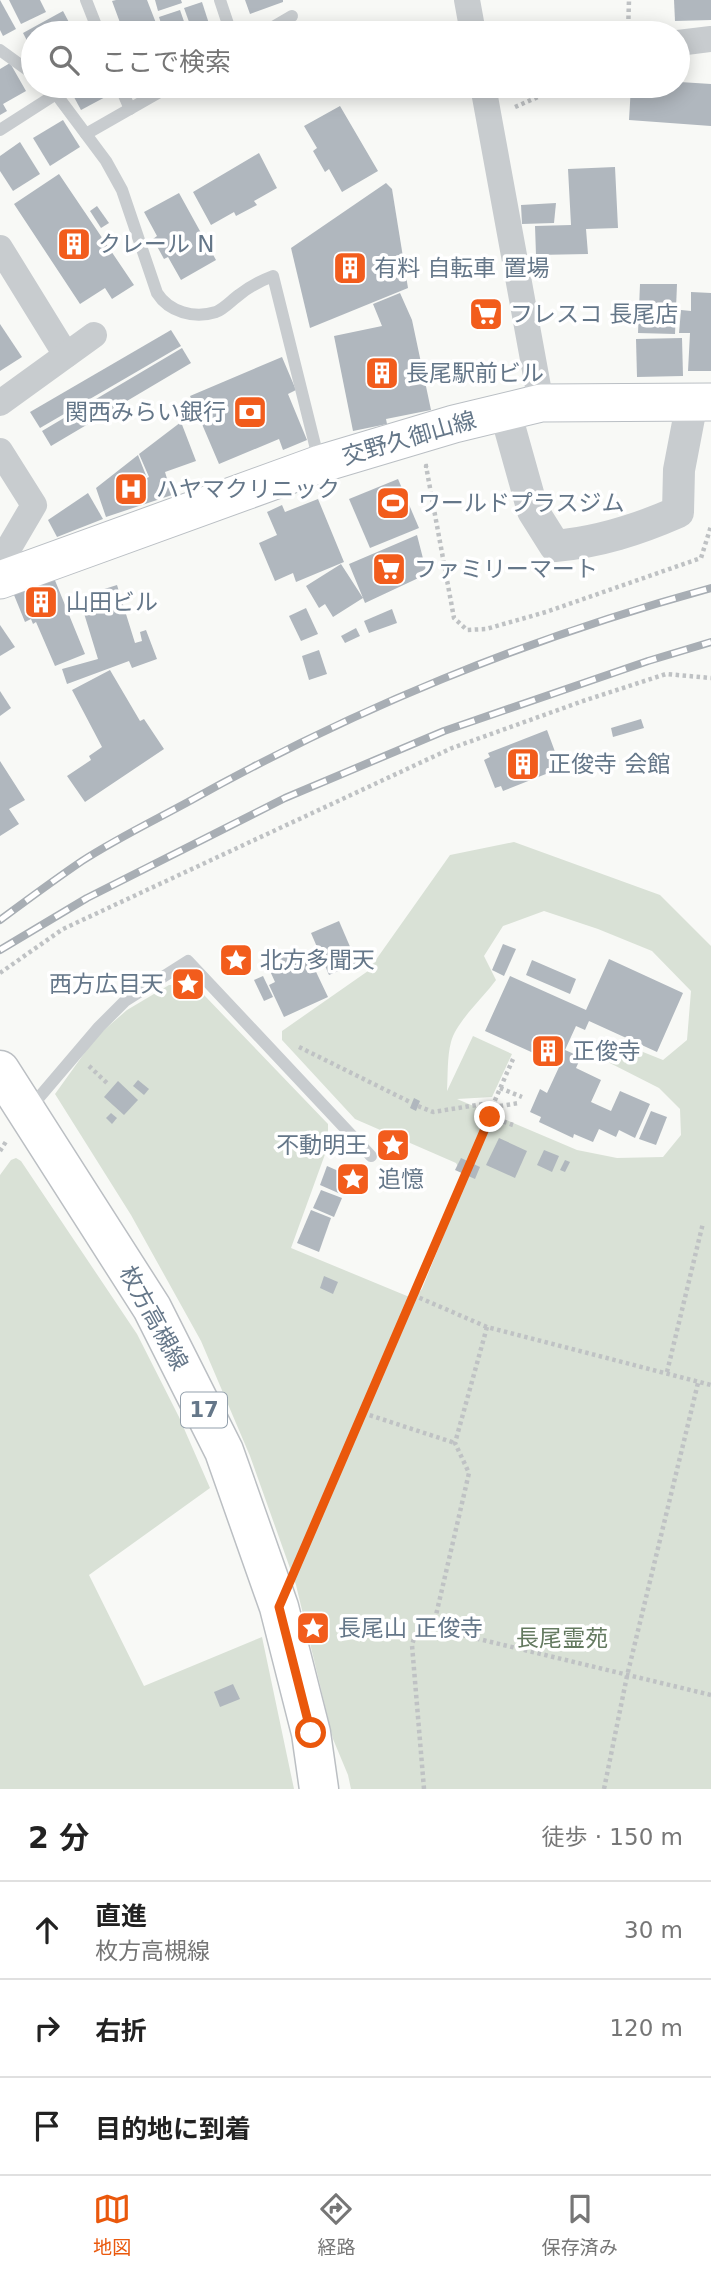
<!DOCTYPE html>
<html lang="ja">
<meta charset="utf-8">
<style>
body{margin:0;font-family:"DejaVu Sans","Noto Sans JP",sans-serif;background:#f2f2f2;color:#222}
.stop{position:absolute;width:21px;height:21px;margin:-16px;border:5px solid #ea580c;border-radius:50%;background:#fff}
.stop.end{background:#ea580c;border-color:#fff;box-shadow:0 2px 7px #0008}
.list{margin:0;padding:0;list-style:none}
h2{display:flex;justify-content:space-between;align-items:center;height:91px;margin:0;padding:0 28px;font-size:30px}
h2 small{font-size:23px;font-weight:400;color:#767676}
.list li{display:grid;grid-template-columns:46px 1fr auto;gap:21px;align-items:center;box-sizing:border-box;height:98px;padding:0 28px;border-top:2px solid #e0e0e0}
.list b{display:block;font-size:26px;white-space:nowrap}
.list p{margin:0;font-size:23px;white-space:nowrap;color:#767676}
.list em{font-size:23px;font-style:normal;color:#767676}
.icon{flex:none;width:38px;height:38px;fill:none;stroke:currentColor;stroke-width:2;stroke-linecap:round;stroke-linejoin:round}
.map{position:relative;flex:none;width:711px;height:1789px;overflow:hidden}
.search{position:absolute;background:#fff;box-shadow:0 4px 18px #0003;left:21px;right:21px;top:21px;height:77px;display:flex;align-items:center;gap:18px;box-sizing:border-box;padding:0 24px;border-radius:38px;color:#767676;font-size:26px}
.sheet{height:385px;background:#fff}
nav{display:flex;justify-content:space-around;align-items:center;box-sizing:border-box;height:98px;border-top:2px solid #e0e0e0;background:#fff;font-size:19px;color:#767676}
nav a{display:grid;justify-items:center;gap:4px}
nav .on{color:#ea580c}
.map>svg:first-child{display:block}
.green{fill:#d9e1d6;fill-rule:evenodd}
.building{fill:#b0b7be}
.lines{fill:none;stroke-linecap:round;stroke-linejoin:round}
.secondary-casing{stroke:#babfc4;stroke-width:39}
.primary-casing{stroke:#bbbfc3;stroke-width:41}
.path{stroke:#bfc2c4;stroke-width:4.5;stroke-dasharray:3.5 3.5;stroke-linecap:butt}
.service{stroke:#c8cccf;stroke-width:12}
.minor{stroke:#c8cccf;stroke-width:26}
.tertiary{stroke:#c8cccf;stroke-width:32}
.secondary{stroke:#fff;stroke-width:37}
.primary{stroke:#fff;stroke-width:38}
.rail-casing{stroke:#a8aeb4;stroke-width:8}
.rail{stroke:#fff;stroke-width:5;stroke-dasharray:16;stroke-linecap:butt}
.route{stroke:#ea580c;stroke-width:9}
.labels{text-anchor:middle;stroke-width:7;stroke-linejoin:round;paint-order:stroke}
.shield{fill:#fff;stroke:#93a0ac;stroke-width:2}
.shield-label{font-size:21px;font-weight:bold;fill:#657789}
.poi-label{font-size:23px;fill:#657789;stroke:#fff;text-anchor:start}
.street-label{font-size:23px;fill:#657789;stroke:#fff}
.park-label{font-size:23px;fill:#647a60;stroke:#fff}
</style>
<div class="map">
<svg width="711" height="1789" viewBox="0 0 711 1789">
<rect width="100%" height="100%" fill="#f8f9f6"/>
<!-- green -->
<g class="green">
<path d="M514,842L660,895L711,946V1789H351L348,1775L333,1739L296,1585L250,1456L201,1341L131,1215L55,1094L96,1037L127,1010L169,985H179L204,995L328,1124V1146L291,1248L407,1296L417,1295L422,1289L466,1180L456,1163L355,1119L282,1040V1031L368,971L450,855ZM544,911L598,929L652,951L691,991L687,1040L663,1060L608,1038L586,1043L598,1057L659,1088L680,1109L681,1135L663,1157L617,1158L577,1150L457,1099L492,1097L512,1054L473,1036L447,1091C448,1075 447,1057 451,1042C456,1022 484,997 496,980L484,956L503,926Z"/>
<polygon points="16,1158 21,1161 137,1334 179,1417 210,1488 89,1575 144,1686 262,1637 294,1789 0,1789 0,1175 11,1160"/>
</g>
<!-- building -->
<g class="building">
<polygon points="0,0 16,29 3,36 0,30"/>
<polygon points="9,0 40,0 46,12 21,24"/>
<polygon points="116,0 147,0 156,23 142,29 139,21 122,28 112,1"/>
<polygon points="155,0 181,0 182,3 158,11"/>
<polygon points="245,0 283,0 283,2 250,14"/>
<polygon points="674,0 711,0 711,20 675,21"/>
<polygon points="202,2 212,33 193,33 184,8"/>
<polygon points="180,10 188,33 164,33 159,17"/>
<polygon points="63,11 73,30 68,33 33,33 33,52 23,33"/>
<polygon points="10,63 26,91 3,104 7,111 0,115 0,69"/>
<polygon points="678,72 681,73 680,82 711,84 711,126 629,120 631,86 678,86"/>
<polygon points="68,86 104,86 109,95 81,110"/>
<polygon points="340,106 378,171 342,192 329,169 325,172 313,151 317,148 304,126"/>
<polygon points="63,120 80,147 50,166 33,138"/>
<polygon points="20,142 40,174 13,191 0,171 0,156"/>
<polygon points="259,153 277,188 254,201 257,205 236,216 234,212 211,225 193,192"/>
<polygon points="615,167 618,228 586,229 588,254 536,255 535,226 571,225 568,169"/>
<polygon points="59,174 134,285 112,299 105,288 80,304 14,204"/>
<polygon points="386,183 392,189 408,288 310,328 291,248"/>
<polygon points="179,193 216,260 181,280 168,257 164,259 153,239 157,236 144,212"/>
<polygon points="556,203 554,223 522,224 521,205"/>
<polygon points="97,206 109,223 101,228 90,211"/>
<polygon points="640,284 677,284 675,334 638,333"/>
<polygon points="691,292 711,293 711,371 688,371 690,333 679,333 681,310 691,311"/>
<polygon points="400,293 412,320 431,410 386,419 387,424 353,431 334,336 382,326 373,304"/>
<polygon points="0,324 22,357 0,371"/>
<polygon points="171,330 181,346 40,428 30,412"/>
<polygon points="682,338 683,376 637,377 636,339"/>
<polygon points="182,348 191,363 51,446 42,431"/>
<polygon points="282,357 296,390 288,394 307,440 283,450 279,439 219,464 190,396"/>
<polygon points="181,422 196,461 165,472 172,495 106,517 96,488 138,455 147,478 149,477 139,454"/>
<polygon points="398,479 419,528 370,548 349,499"/>
<polygon points="88,493 103,519 57,537 48,520"/>
<polygon points="318,499 344,562 296,582 293,573 275,581 259,543 277,535 267,512 282,505 285,512"/>
<polygon points="417,535 427,574 365,603 363,598 333,617 325,604 319,608 306,586 341,564 363,598 349,564"/>
<polygon points="54,578 85,654 55,666 36,622 33,624 31,619 25,622 14,595"/>
<polygon points="117,585 135,643 142,641 140,632 146,630 157,659 132,668 129,661 67,684 62,669 98,659 79,597"/>
<polygon points="306,608 318,634 301,641 289,616"/>
<polygon points="392,609 397,623 369,633 364,621"/>
<polygon points="0,625 15,647 0,656"/>
<polygon points="356,628 360,636 345,643 341,636"/>
<polygon points="319,650 327,674 309,680 302,656"/>
<polygon points="110,670 140,721 144,719 164,749 85,802 67,776 91,760 89,756 102,747 72,690"/>
<polygon points="0,691 11,708 0,716"/>
<polygon points="641,719 644,728 613,737 611,728"/>
<polygon points="547,730 561,768 503,791 501,786 495,788 484,760 490,757 488,753"/>
<polygon points="0,761 25,800 9,809 19,824 0,836"/>
<polygon points="339,921 357,963 329,975 311,933"/>
<polygon points="503,944 516,949 504,976 492,970"/>
<polygon points="298,948 302,958 308,955 328,997 284,1017 269,985 275,982 266,962"/>
<polygon points="609,959 683,993 657,1052 589,1021 585,1030 576,1026 565,1050 581,1057 576,1068 601,1080 591,1102 611,1111 620,1091 650,1104 635,1138 619,1130 616,1137 599,1129 593,1142 574,1134 573,1138 539,1122 541,1117 530,1112 540,1089 547,1093 560,1065 485,1031 510,976 586,1010"/>
<polygon points="532,960 576,979 570,994 526,975"/>
<polygon points="263,976 273,997 264,1001 254,980"/>
<polygon points="138,1080 149,1089 144,1095 133,1086"/>
<polygon points="118,1081 138,1100 124,1115 104,1097"/>
<polygon points="414,1098 420,1101 416,1111 410,1108"/>
<polygon points="651,1111 667,1117 656,1145 639,1139"/>
<polygon points="111,1113 117,1118 112,1124 106,1118"/>
<polygon points="499,1138 527,1151 515,1178 486,1165"/>
<polygon points="544,1150 559,1156 552,1172 537,1165"/>
<polygon points="461,1158 480,1167 475,1179 455,1170"/>
<polygon points="565,1160 570,1162 565,1172 560,1170"/>
<polygon points="327,1166 350,1176 343,1195 320,1185"/>
<polygon points="321,1190 342,1198 334,1217 313,1208"/>
<polygon points="311,1210 331,1218 319,1252 297,1243"/>
<polygon points="324,1276 338,1282 333,1294 320,1288"/>
<polygon points="233,1684 240,1699 220,1707 214,1692"/>
</g>
<g class="lines">
<!-- secondary casing -->
<g class="secondary-casing">
<polyline id="secondary" points="0,580 320,464 454,424 541,403 711,402"/>
</g>
<!-- primary casing -->
<g class="primary-casing">
<polyline id="primary" points="0,1070 152,1308 224,1451 279,1607 311,1733 319,1789"/>
</g>
<!-- path -->
<g class="path">
<polyline points="628,33 629,0"/>
<polyline points="515,107 563,86"/>
<polyline points="428,466 426,466 454,618 467,630 486,629 546,612 701,558 711,526"/>
<polyline points="0,973 63,929 452,748 583,701 666,674 711,678"/>
<polyline points="299,1047 412,1103"/>
<polyline points="89,1066 109,1085"/>
<polyline points="500,1088 522,1097"/>
<polyline points="418,1106 433,1112 483,1104 494,1107 519,1103"/>
<polyline points="492,1107 513,1059"/>
<polyline points="490,1117 513,1125"/>
<polyline points="0,1151 7,1140"/>
<polyline points="345,1170 352,1173"/>
<polyline points="413,1295 487,1327 711,1385"/>
<polyline points="487,1327 455,1443 469,1473 433,1628 711,1695"/>
<polyline points="667,1372 703,1223"/>
<polyline points="363,1413 455,1443"/>
<polyline points="300,1560 494,1107"/>
<polyline points="424,1789 412,1645 416,1632 433,1628"/>
<polyline points="604,1789 627,1676 698,1383"/>
</g>
<!-- service -->
<g class="service">
<polyline points="86,0 99,33"/>
<polyline points="220,0 231,33"/>
<polyline points="263,33 292,16"/>
<polyline points="0,50 33,74"/>
<path d="M47,86L56,94L106,161L122,190L157,293C169,312 194,319 216,312C224,309 232,300 239,295C250,286 260,281 273,276L319,461"/>
<polyline points="120,86 130,109"/>
<polyline points="0,130 56,94"/>
<polyline points="86,134 170,86"/>
<polyline points="30,1108 99,1027 125,1001 188,961 371,1156"/>
</g>
<!-- minor -->
<g class="minor">
<polyline points="467,0 473,33"/>
<polyline points="678,43 711,39"/>
<polyline points="483,86 541,403"/>
<polyline points="0,248 66,355"/>
<polyline points="0,403 94,335"/>
<polyline points="0,451 34,505 0,563"/>
</g>
<!-- tertiary -->
<path class="tertiary" d="M505,411L533,511L555,546C599,542 637,530 678,512L679,470L692,402"/>
<!-- secondary -->
<use href="#secondary" class="secondary"/>
<!-- primary -->
<use href="#primary" class="primary"/>
<!-- rail casing -->
<g class="rail-casing">
<g id="rail">
<path d="M0,920C27,900 54,880 82,861C116,839 153,821 188,802C356,708 525,639 711,588"/>
<polyline points="0,950 87,898 285,798 444,731 648,661 711,642"/>
</g>
</g>
<!-- rail -->
<use href="#rail" class="rail"/>
</g>
<g class="lines">
<!-- route -->
<polyline class="route" points="311,1733 279,1607 490,1117"/>
</g>
<!-- icons -->
<defs>
<g id="building-square" transform="scale(1.75)"><rect x="-9" y="-9" width="18" height="18" rx="4" fill="#f25c1c" stroke="#fff"/><path d="M-4-6H4V6H1V3H-1V6H-4ZM-2.5-4.3h1.7v1.8h-1.7ZM.8-4.3h1.7v1.8H.8ZM-2.5-1h1.7V.8h-1.7ZM.8-1h1.7V.8H.8Z" fill="#fff"/></g>
<g id="supermarket-square" transform="scale(1.75)"><rect x="-9" y="-9" width="18" height="18" rx="4" fill="#f25c1c" stroke="#fff"/><path d="M-6-5.5h2.5l.6 2H6L4.5 2H-2.5L-4.4-4H-6ZM-1.5 3.2a1.3 1.3 0 1 0 .1 0ZM3 3.2a1.3 1.3 0 1 0 .1 0Z" fill="#fff"/></g>
<g id="bank-square" transform="scale(1.75)"><rect x="-9" y="-9" width="18" height="18" rx="4" fill="#f25c1c" stroke="#fff"/><path d="M-6-4H6V4H-6ZM0-2.3a2.3 2.3 0 1 0 0 4.6a2.3 2.3 0 1 0 0-4.6Z" fill="#fff"/></g>
<g id="hospital-square" transform="scale(1.75)"><rect x="-9" y="-9" width="18" height="18" rx="4" fill="#f25c1c" stroke="#fff"/><path d="M-5-5h3v3.5h4V-5h3V5h-3V1.5h-4V5h-3Z" fill="#fff"/></g>
<g id="stadium-square" transform="scale(1.75)"><rect x="-9" y="-9" width="18" height="18" rx="4" fill="#f25c1c" stroke="#fff"/><path d="M0-5a6.5 5 0 1 0 0 10a6.5 5 0 1 0 0-10ZM-3.5-1.8h7v3.6h-7Z" fill="#fff"/></g>
<g id="sight-square" transform="scale(1.75)"><rect x="-9" y="-9" width="18" height="18" rx="4" fill="#f25c1c" stroke="#fff"/><path d="M0-6L1.8-2.2L6-1.7L2.9 1.2L3.7 5.4L0 3.3L-3.7 5.4L-2.9 1.2L-6-1.7L-1.8-2.2Z" fill="#fff"/></g>
</defs>
<g fill-rule="evenodd">
<use href="#building-square" x="74" y="244"/>
<use href="#building-square" x="350" y="268"/>
<use href="#supermarket-square" x="486" y="314"/>
<use href="#building-square" x="382" y="373"/>
<use href="#bank-square" x="250" y="412"/>
<use href="#hospital-square" x="131" y="489"/>
<use href="#stadium-square" x="393" y="503"/>
<use href="#supermarket-square" x="389" y="569"/>
<use href="#building-square" x="41" y="602"/>
<use href="#building-square" x="523" y="764"/>
<use href="#sight-square" x="236" y="960"/>
<use href="#sight-square" x="188" y="984"/>
<use href="#building-square" x="548" y="1051"/>
<use href="#sight-square" x="393" y="1145"/>
<use href="#sight-square" x="353" y="1179"/>
<use href="#sight-square" x="313" y="1628"/>
</g>
<g class="labels">
<!-- shield labels -->
<rect class="shield" x="181" y="1392.5" width="46" height="35" rx="5"/>
<g class="shield-label">
<text x="204" y="1417">17</text>
</g>
<!-- poi labels -->
<g class="poi-label">
<text x="98" y="252">クレール N</text>
<text x="374" y="276">有料 自転車 置場</text>
<text x="510" y="322">フレスコ 長尾店</text>
<text x="406" y="381">長尾駅前ビル</text>
<text x="226" y="420" text-anchor="end">関西みらい銀行</text>
<text x="156" y="497">ハヤマクリニック</text>
<text x="418" y="511">ワールドプラスジム</text>
<text x="414" y="577">ファミリーマート</text>
<text x="66" y="610">山田ビル</text>
<text x="548" y="772">正俊寺 会館</text>
<text x="260" y="968">北方多聞天</text>
<text x="164" y="992" text-anchor="end">西方広目天</text>
<text x="572" y="1059">正俊寺</text>
<text x="368" y="1153" text-anchor="end">不動明王</text>
<text x="378" y="1187">追憶</text>
<text x="338" y="1636">長尾山 正俊寺</text>
</g>
<!-- street labels -->
<g class="street-label">
<text transform="translate(409 438) rotate(-16)" y="8">交野久御山線</text>
<text transform="translate(154 1318) rotate(61)" y="8">枚方高槻線</text>
</g>
<!-- park labels -->
<g class="park-label">
<text x="562" y="1646">長尾霊苑</text>
</g>
</g>
</svg>
<div class="stop" style="left:311px;top:1733px"></div>
<div class="stop end" style="left:490px;top:1117px"></div>
<div class="search"><svg class="icon" aria-label="search" viewBox="0 0 24 24"><circle cx="10" cy="10" r="6"/><path d="M15 15l6 6"/></svg>ここで検索</div>
</div>
<section class="sheet">
<h2>2 分<small>徒歩 · 150 m</small></h2>
<ul class="list">
<li><svg class="icon" aria-label="ahead" viewBox="0 0 24 24"><path d="M12 20V5M6 11l6-6 6 6"/></svg><div><b>直進</b><p>枚方高槻線</p></div><em>30 m</em></li>
<li><svg class="icon" aria-label="right" viewBox="0 0 24 24"><path d="M7 20v-9h11M14 6l5 5-5 5"/></svg><div><b>右折</b></div><em>120 m</em></li>
<li><svg class="icon" aria-label="arrive" viewBox="0 0 24 24"><path d="M6 21V4h12l-3 4 3 4H6"/></svg><div><b>目的地に到着</b></div></li>
</ul>
</section>
<nav>
<a class="on"><svg class="icon" aria-label="map" viewBox="0 0 24 24"><path d="M3 6l6-2 6 2 6-2v14l-6 2-6-2-6 2zM9 4v14M15 6v14"/></svg>地図</a>
<a><svg class="icon" aria-label="directions" viewBox="0 0 24 24"><path d="M12 3l9 9-9 9-9-9zM9 14v-3h6M13 9l2 2-2 2"/></svg>経路</a>
<a><svg class="icon" aria-label="saved" viewBox="0 0 24 24"><path d="M7 4h10v16l-5-4-5 4z"/></svg>保存済み</a>
</nav>
